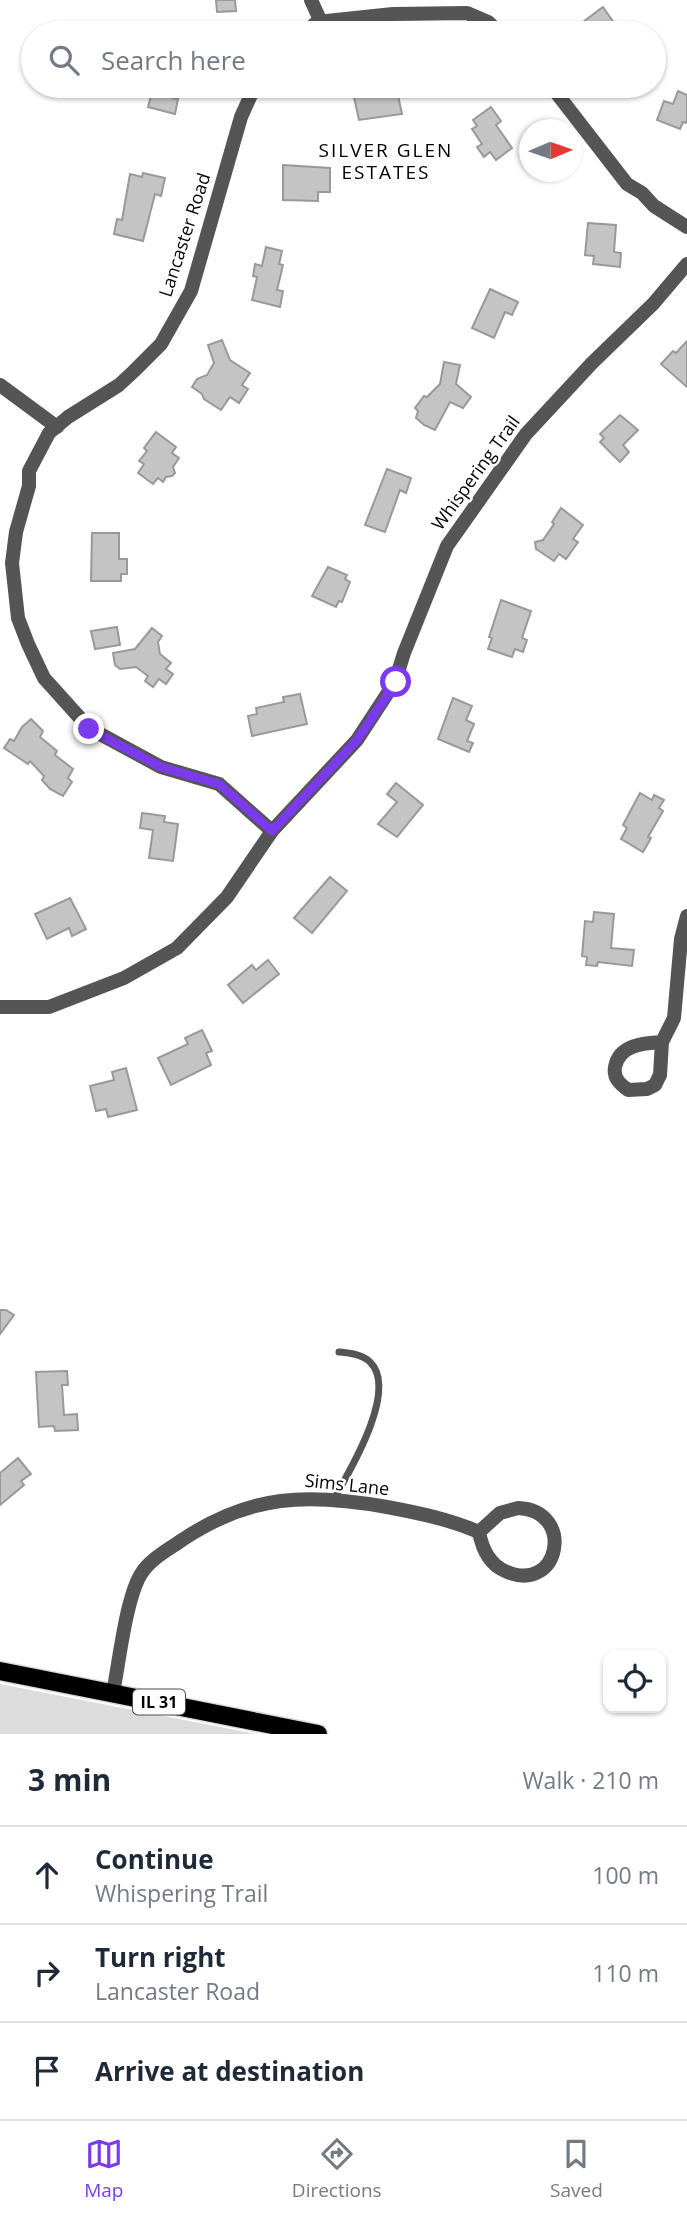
<!DOCTYPE html>
<meta charset="utf-8">
<style>
body{margin:0;font-family:"Open Sans",sans-serif;background:#f2f2f3;color:#1f2937}
.controls{position:absolute;right:21px;bottom:21px;display:grid;overflow:hidden;border-radius:14px;box-shadow:0 2px 5px #0004}
.controls button{width:63px;height:63px;display:grid;place-items:center;padding:0;border:0;border-bottom:2px solid #e0e1e3;background:#fff;color:#1f2937;font:35px sans-serif}
.compass{position:absolute;left:519px;top:119px;width:63px;height:63px;border-radius:50%;background:#fff;box-shadow:0 2px 5px #0004;rotate:88deg}
.stop{position:absolute;width:21px;height:21px;margin:-16px;border:5px solid #7c3aed;border-radius:50%;background:#fff}
.stop.end{background:#7c3aed;border-color:#fff;box-shadow:0 2px 7px #0008}
.list{margin:0;padding:0;list-style:none}
h2{display:flex;justify-content:space-between;align-items:center;height:91px;margin:0;padding:0 28px;font-size:30px}
h2 small{font-size:23px;font-weight:400;color:#747a83}
.list li{display:grid;grid-template-columns:46px 1fr auto;gap:21px;align-items:center;box-sizing:border-box;height:98px;padding:0 28px;border-top:2px solid #e0e1e3}
.list b{display:block;font-size:26px;white-space:nowrap}
.list p{margin:0;font-size:23px;white-space:nowrap;color:#747a83}
.list em{font-size:23px;font-style:normal;color:#747a83}
.icon{flex:none;width:38px;height:38px;fill:none;stroke:currentColor;stroke-width:2;stroke-linecap:round;stroke-linejoin:round}
.map{position:relative;flex:none;width:687px;height:1734px;overflow:hidden}
.search{position:absolute;background:#fff;box-shadow:0 2px 5px #0004;left:21px;right:21px;top:21px;height:77px;display:flex;align-items:center;gap:18px;box-sizing:border-box;padding:0 24px;border-radius:38px;color:#747a83;font-size:26px}
.sheet{height:385px;background:#fff}
nav{display:flex;justify-content:space-around;align-items:center;box-sizing:border-box;height:98px;border-top:2px solid #e0e1e3;background:#fff;font-size:19px;color:#747a83}
nav a{display:grid;justify-items:center;gap:4px}
nav .on{color:#7c3aed}
.map>svg:first-child{display:block}
.green{fill:#dcdcdc}
.building{fill:#c4c4c4;stroke:#999;stroke-width:2}
.lines{fill:none;stroke-linecap:round;stroke-linejoin:round}
.primary-casing{stroke:#dbdbdb;stroke-width:21}
.service{stroke:#555;stroke-width:7}
.minor{stroke:#555;stroke-width:14}
.primary{stroke:#000;stroke-width:18}
.route{stroke:#7c3aed;stroke-width:9}
.labels{text-anchor:middle;stroke-width:5;stroke-linejoin:round;paint-order:stroke}
.shield{fill:#fff;stroke:#4c4c4c;stroke-width:2}
.shield-label{font-size:16px;font-weight:bold;fill:#000}
.street-label{font-size:18px;fill:#000;stroke:#fff}
.neighbourhood-label{font-size:19px;letter-spacing:2px;fill:#000;stroke:#fff}
</style>
<div class="map">
<svg width="687" height="1734" viewBox="0 0 687 1734">
<rect width="100%" height="100%" fill="#fff"/>
<!-- green -->
<polygon class="green" points="0,1684 256,1734 0,1734"/>
<!-- building -->
<g class="building">
<polygon points="216,0 235,0 236,11 217,12"/>
<polygon points="603,7 621,33 591,33 583,22"/>
<polygon points="148,86 175,86 172,98 178,99 175,114 148,107 151,96 145,94"/>
<polygon points="365,86 396,86 402,114 359,120 352,88"/>
<polygon points="678,91 687,95 687,123 683,122 680,129 657,120 664,101 673,104"/>
<polygon points="491,107 501,121 496,125 512,148 496,160 490,152 484,157 477,147 482,144 472,129 477,126 473,120"/>
<polygon points="283,165 330,168 330,192 318,192 318,201 283,200"/>
<polygon points="143,173 165,178 161,196 155,194 143,241 114,234 117,219 122,220 130,174 142,177"/>
<polygon points="588,223 616,225 614,252 621,253 620,267 593,264 594,256 585,255"/>
<polygon points="266,247 282,251 279,264 283,265 277,290 283,291 280,307 252,300 257,277 253,276 255,264 262,266"/>
<polygon points="490,289 518,302 512,315 505,312 494,338 472,328"/>
<polygon points="222,340 230,360 250,373 242,385 248,389 239,403 230,397 221,410 204,399 202,394 192,387 197,379 207,375 214,363 208,345"/>
<polygon points="687,341 687,387 661,364 673,351 676,353"/>
<polygon points="444,362 460,365 456,384 471,397 463,408 450,402 435,430 424,425 416,418 418,411 415,408 424,396 427,397 440,384"/>
<polygon points="620,415 638,430 623,445 629,452 620,462 600,442 604,438 600,434"/>
<polygon points="156,432 176,447 172,453 179,458 173,467 175,473 172,476 166,477 163,482 158,478 153,484 138,473 144,464 139,461 147,451 144,448"/>
<polygon points="387,469 411,478 406,493 400,490 385,532 365,525"/>
<polygon points="561,508 583,525 573,539 578,542 566,559 559,554 554,561 536,549 535,542 543,540 554,524 552,522"/>
<polygon points="92,533 119,533 119,559 127,559 127,574 121,574 121,581 91,581"/>
<polygon points="328,567 347,575 345,579 350,582 342,602 339,601 336,607 312,596"/>
<polygon points="501,600 531,611 522,638 527,640 523,652 515,649 512,657 488,649 492,638 489,637"/>
<polygon points="117,627 120,645 95,649 91,631"/>
<polygon points="152,628 162,636 158,642 160,654 171,663 166,669 173,674 166,684 159,679 153,687 145,681 148,676 136,667 120,669 115,665 113,653 135,649"/>
<polygon points="300,694 307,724 252,736 248,716 257,714 256,708 284,702 283,697"/>
<polygon points="453,698 472,706 466,720 474,724 467,741 473,743 469,752 438,739"/>
<polygon points="31,719 43,731 40,737 57,751 55,755 73,769 68,778 72,782 63,796 50,789 42,780 44,776 30,761 28,764 4,748 10,739 14,741 22,727"/>
<polygon points="396,783 423,805 397,837 378,824 397,802 387,794"/>
<polygon points="640,793 652,800 654,795 664,800 659,808 663,811 648,837 651,838 643,852 621,839 627,828 623,825"/>
<polygon points="142,813 165,816 164,822 178,824 173,861 149,858 153,830 140,828"/>
<polygon points="330,877 347,891 312,933 294,918"/>
<polygon points="70,898 86,929 72,936 69,928 47,939 35,914"/>
<polygon points="594,912 614,914 611,948 634,950 632,966 598,962 597,966 586,965 587,957 582,956 585,921 593,922"/>
<polygon points="268,960 279,974 243,1003 228,985 252,965 256,970"/>
<polygon points="202,1030 212,1051 206,1053 211,1065 171,1085 158,1058 188,1044 185,1038"/>
<polygon points="126,1068 137,1110 108,1117 106,1109 96,1111 90,1086 114,1080 112,1072"/>
<polygon points="0,1310 6,1310 14,1315 0,1334"/>
<polygon points="67,1371 68,1385 62,1385 64,1415 77,1414 78,1430 55,1431 54,1426 39,1427 36,1372"/>
<polygon points="18,1458 31,1474 21,1481 24,1485 0,1505 0,1473"/>
</g>
<g class="lines">
<!-- primary casing -->
<g class="primary-casing">
<polyline id="primary" points="0,1671 318,1734"/>
</g>
<!-- service -->
<path class="service" d="M334,1499C349,1472 399,1390 370,1362C361,1354 349,1353 339,1352"/>
<!-- minor -->
<g class="minor">
<polyline points="311,0 321,22"/>
<polyline points="304,33 317,22 393,14 467,13 488,22 500,33"/>
<polyline points="255,86 241,117 191,291 161,344 134,371 119,385 68,417 49,433 29,471 29,486 16,532 12,563 18,618 28,644 44,678 89,728 161,767 219,784 272,831"/>
<polyline points="551,86 627,184 642,193 654,206 687,227"/>
<polyline points="0,385 57,427"/>
<polyline points="0,1007 49,1007 124,978 177,948 227,897 272,831 357,740 395,682 404,653 447,546 526,434 592,363 653,304 687,264"/>
<path d="M662,1042C643,1043 619,1045 615,1067C613,1078 620,1084 628,1090L647,1089L655,1085L660,1075L662,1042L674,1018L681,939L687,916"/>
<path d="M518,1508C576,1510 560,1596 505,1571C489,1564 482,1548 479,1532L500,1513Z"/>
<path d="M113,1693C119,1663 126,1598 141,1574C150,1559 168,1550 182,1540C251,1494 308,1493 387,1507C419,1513 448,1519 479,1532"/>
</g>
<!-- primary -->
<use href="#primary" class="primary"/>
</g>
<g class="lines">
<!-- route -->
<polyline class="route" points="89,729 161,767 219,784 272,831 357,740 396,682"/>
</g>
<g class="labels">
<!-- shield labels -->
<rect class="shield" x="133" y="1689.5" width="52" height="25" rx="5"/>
<g class="shield-label">
<text x="159" y="1708">IL 31</text>
</g>
<!-- street labels -->
<g class="street-label">
<text transform="translate(185 235) rotate(-72)" y="6">Lancaster Road</text>
<text transform="translate(476 473) rotate(-54)" y="6">Whispering Trail</text>
<text transform="translate(347 1485) rotate(6)" y="6">Sims Lane</text>
</g>
<!-- neighbourhood labels -->
<g class="neighbourhood-label">
<text x="386" y="157">SILVER GLEN<tspan x="386" dy="22">ESTATES</tspan></text>
</g>
</g>
</svg>
<div class="controls">
<button><svg class="icon" aria-label="locate" viewBox="0 0 24 24"><circle cx="12" cy="12" r="6"/><path d="M12 2v4M12 18v4M2 12h4M18 12h4"/></svg></button>
</div>
<svg class="compass" viewBox="-18 -18 36 36"><path d="M0-13l5 13h-10z" fill="#e53935"/><path d="M0 13l5-13h-10z" fill="#747a83"/></svg>
<div class="stop" style="left:396px;top:682px"></div>
<div class="stop end" style="left:89px;top:729px"></div>
<div class="search"><svg class="icon" aria-label="search" viewBox="0 0 24 24"><circle cx="10" cy="10" r="6"/><path d="M15 15l6 6"/></svg>Search here</div>
</div>
<section class="sheet">
<h2>3 min<small>Walk · 210 m</small></h2>
<ul class="list">
<li><svg class="icon" aria-label="ahead" viewBox="0 0 24 24"><path d="M12 20V5M6 11l6-6 6 6"/></svg><div><b>Continue</b><p>Whispering Trail</p></div><em>100 m</em></li>
<li><svg class="icon" aria-label="right" viewBox="0 0 24 24"><path d="M7 20v-9h11M14 6l5 5-5 5"/></svg><div><b>Turn right</b><p>Lancaster Road</p></div><em>110 m</em></li>
<li><svg class="icon" aria-label="arrive" viewBox="0 0 24 24"><path d="M6 21V4h12l-3 4 3 4H6"/></svg><div><b>Arrive at destination</b></div></li>
</ul>
</section>
<nav>
<a class="on"><svg class="icon" aria-label="map" viewBox="0 0 24 24"><path d="M3 6l6-2 6 2 6-2v14l-6 2-6-2-6 2zM9 4v14M15 6v14"/></svg>Map</a>
<a><svg class="icon" aria-label="directions" viewBox="0 0 24 24"><path d="M12 3l9 9-9 9-9-9zM9 14v-3h6M13 9l2 2-2 2"/></svg>Directions</a>
<a><svg class="icon" aria-label="saved" viewBox="0 0 24 24"><path d="M7 4h10v16l-5-4-5 4z"/></svg>Saved</a>
</nav>
